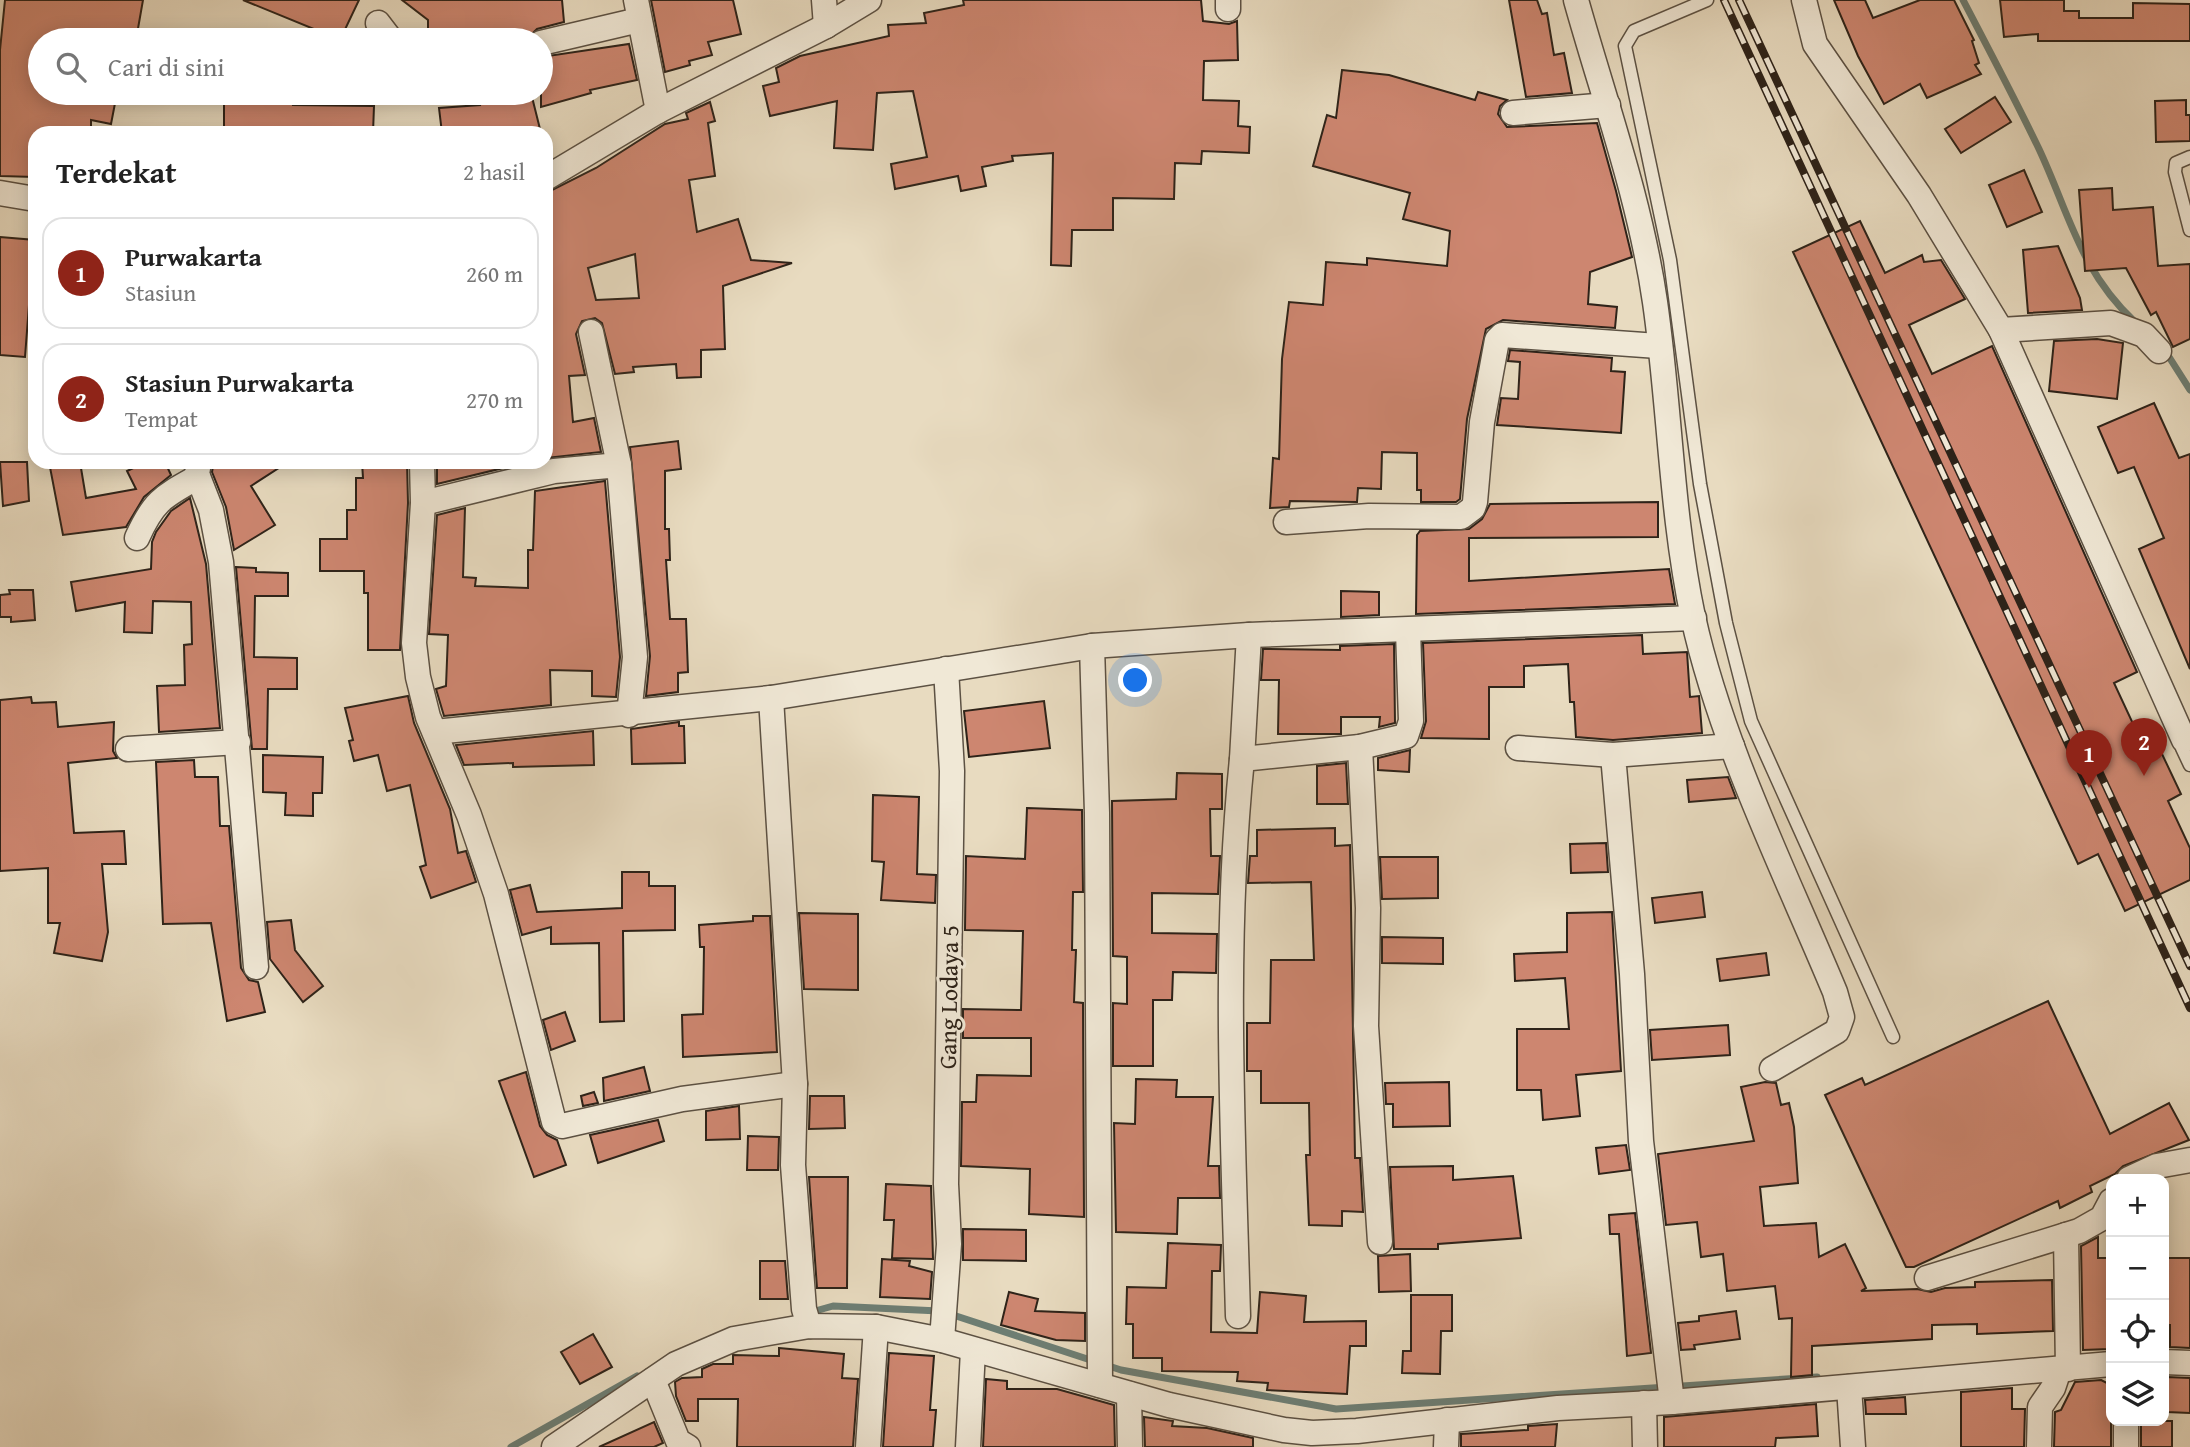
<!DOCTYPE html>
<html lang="id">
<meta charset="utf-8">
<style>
body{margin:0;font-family:"Gentium Book Plus",serif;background:#f6f6f6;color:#222}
.controls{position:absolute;right:21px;bottom:21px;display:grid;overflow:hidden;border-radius:14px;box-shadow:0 4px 18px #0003}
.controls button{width:63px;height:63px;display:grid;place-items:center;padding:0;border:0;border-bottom:2px solid #e0e0e0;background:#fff;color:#222;font:35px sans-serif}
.you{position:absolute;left:1136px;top:681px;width:24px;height:24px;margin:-18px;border:5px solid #fff;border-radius:50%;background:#1a73e8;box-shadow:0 0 0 10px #1a73e833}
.badge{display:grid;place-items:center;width:46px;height:46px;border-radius:50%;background:#8f2418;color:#fff;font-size:23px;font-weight:700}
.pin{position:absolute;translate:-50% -58px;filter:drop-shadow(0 2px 4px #0008)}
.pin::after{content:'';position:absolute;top:37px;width:24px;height:21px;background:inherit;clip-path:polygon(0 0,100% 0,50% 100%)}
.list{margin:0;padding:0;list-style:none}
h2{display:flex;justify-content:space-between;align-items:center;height:91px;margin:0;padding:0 28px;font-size:30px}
h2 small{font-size:23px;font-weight:400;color:#767676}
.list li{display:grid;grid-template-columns:46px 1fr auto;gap:21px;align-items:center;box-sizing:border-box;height:112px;margin:0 14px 14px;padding:0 14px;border:2px solid #e0e0e0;border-radius:21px}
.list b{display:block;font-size:26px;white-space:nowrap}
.list p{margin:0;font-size:23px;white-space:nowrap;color:#767676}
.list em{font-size:23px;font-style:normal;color:#767676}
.icon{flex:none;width:38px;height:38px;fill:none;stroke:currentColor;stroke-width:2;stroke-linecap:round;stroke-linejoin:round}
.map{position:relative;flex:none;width:2190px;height:1447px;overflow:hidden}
.search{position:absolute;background:#fff;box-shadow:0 4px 18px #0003;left:28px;top:28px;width:525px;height:77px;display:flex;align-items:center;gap:18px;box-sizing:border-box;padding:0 24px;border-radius:38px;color:#767676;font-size:26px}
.panel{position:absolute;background:#fff;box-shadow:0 4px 18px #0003;left:28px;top:126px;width:525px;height:343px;border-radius:21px}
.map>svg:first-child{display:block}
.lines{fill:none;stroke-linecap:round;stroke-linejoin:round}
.stream{stroke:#6d7e74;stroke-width:7}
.building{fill:#cd8670;stroke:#2e2319;stroke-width:2;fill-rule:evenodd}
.service-casing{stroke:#5c5143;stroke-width:15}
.minor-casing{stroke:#5c5143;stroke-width:27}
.service{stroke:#f0e8d6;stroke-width:12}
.minor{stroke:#f0e8d6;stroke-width:24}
.rail-casing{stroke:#2e2319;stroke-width:8}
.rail{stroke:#f0e8d6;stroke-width:5;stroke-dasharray:16;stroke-linecap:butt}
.labels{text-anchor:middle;stroke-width:6;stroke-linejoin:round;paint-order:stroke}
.street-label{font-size:24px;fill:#2e2319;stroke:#f0e8d6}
</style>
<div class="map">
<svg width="2190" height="1447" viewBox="0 0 2190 1447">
<rect width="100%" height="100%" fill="#e8dbc0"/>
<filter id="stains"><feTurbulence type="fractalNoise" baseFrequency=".00286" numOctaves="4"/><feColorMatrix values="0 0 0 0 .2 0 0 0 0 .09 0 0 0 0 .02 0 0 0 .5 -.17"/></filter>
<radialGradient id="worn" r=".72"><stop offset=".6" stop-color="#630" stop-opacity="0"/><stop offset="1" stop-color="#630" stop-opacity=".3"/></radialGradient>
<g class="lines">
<!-- stream -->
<g class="stream">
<path d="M1963,0C1989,50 2015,99 2039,149C2069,213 2080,271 2135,322"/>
<polyline points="2164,349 2190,390"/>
<polyline points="808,1313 833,1306 939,1311"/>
<polyline points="950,1314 1121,1370 1336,1409 1817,1377"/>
<polyline points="511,1447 637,1376"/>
</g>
</g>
<!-- building -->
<g class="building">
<polygon points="5,0 143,0 136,40 40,40 40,93 117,93 111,124 91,120 91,133 35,133 35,177 0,176 0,50"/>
<polygon points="243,0 359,0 340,40 309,40 314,29"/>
<polygon points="402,0 562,0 564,22 537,29 527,39 428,40 428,20"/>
<polygon points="651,0 733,0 741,34 708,42 712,55 689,61 690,65 665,72"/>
<polygon points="963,0 1201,0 1203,21 1229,24 1237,21 1238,60 1204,61 1203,100 1239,101 1238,126 1250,127 1249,153 1202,151 1201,164 1175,163 1174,199 1113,198 1113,230 1072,230 1071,266 1051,265 1053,153 1012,156 1013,161 982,167 986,186 961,191 958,176 895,189 891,164 927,157 913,91 877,93 873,150 834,148 837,101 770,116 763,86 779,82 776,68 800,56 889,36 888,25 926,23 924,13 964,5"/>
<polygon points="1509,0 1537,0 1542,14 1547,13 1554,55 1564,53 1572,93 1526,97"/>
<polygon points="1834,0 1865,0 1873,18 1920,0 1954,0 1974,40 1972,41 1979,63 1975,65 1981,74 1927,98 1920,84 1884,104 1858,56"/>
<polygon points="2000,0 2064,0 2064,11 2079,11 2079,18 2133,18 2133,3 2190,4 2190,41 2038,41 2038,34 2004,37"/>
<polygon points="629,44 637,80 590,90 591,93 541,107 541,57"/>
<polygon points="1342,70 1389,75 1475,100 1478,92 1507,100 1500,106 1498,114 1507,127 1597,123 1616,191 1632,257 1590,272 1588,304 1617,307 1615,328 1503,320 1486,329 1467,419 1460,499 1456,502 1421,502 1421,490 1417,490 1417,453 1382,452 1381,489 1358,488 1357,502 1290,501 1289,507 1270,508 1273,458 1279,459 1282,359 1289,302 1323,305 1326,262 1367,265 1367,258 1447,266 1450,231 1403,219 1410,193 1313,166 1327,115 1336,118"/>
<polygon points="224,93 294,93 293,105 374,106 373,133 253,133 253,129 224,128"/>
<polygon points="478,93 531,93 541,133 442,133 439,108 480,105"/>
<polygon points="1995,97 2011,122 1961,153 1945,129"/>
<polygon points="2186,100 2186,115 2190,115 2190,141 2156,142 2155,101"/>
<path d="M710,102L715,121L708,123L715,176L689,180L697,232L738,219L751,260L792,263L723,286L725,349L701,350V377L677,378L676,364L633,367L634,372L615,374L602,323L595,318L582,321L576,334L585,375L569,376L573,422L594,418L601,452L546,458V193L596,168L665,124L688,119L686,113ZM635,254L639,298L596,300L588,268Z"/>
<polygon points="2024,170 2042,212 2007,227 1989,185"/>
<polygon points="2112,188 2113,210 2153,207 2158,266 2190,264 2190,339 2173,347 2156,312 2151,315 2126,268 2085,271 2079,190"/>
<polygon points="1860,221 1885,273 1922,255 1924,262 1941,260 1965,299 1909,325 1932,374 1992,346 2137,672 2114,683 2141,741 2153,735 2181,794 2168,801 2190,848 2190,880 2125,911 2098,854 2078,864 1793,252"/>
<polygon points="0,237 35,240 35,292 30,292 25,357 0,355"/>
<polygon points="2058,246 2080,298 2082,310 2028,313 2023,250"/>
<polygon points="2097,339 2123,343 2117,399 2049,391 2054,341"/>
<polygon points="1510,350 1612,358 1611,371 1625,372 1621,433 1497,425 1501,398 1518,399 1520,362 1508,361"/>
<polygon points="2154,403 2179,458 2190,454 2190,669 2139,549 2164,538 2134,467 2118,473 2098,427"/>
<polygon points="678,441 681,469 665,471 665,529 669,529 670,560 666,560 670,619 686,619 688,672 678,673 678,692 646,696 650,656 630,447"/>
<polygon points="0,462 27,462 29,501 3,506"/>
<polygon points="49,462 80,462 86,498 136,489 127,471 146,462 165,462 171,475 144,497 126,527 63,535"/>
<polygon points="220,462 288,462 251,486 275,525 234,550 226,507 212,472 213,466"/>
<polygon points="362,462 407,462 408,503 400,650 368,650 368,593 364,593 364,571 320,571 320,539 347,539 347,510 356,510 356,478 363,478"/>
<polygon points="437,462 528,462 437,484"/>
<polygon points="605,481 620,657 616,697 592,696 592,671 550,670 551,705 444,716 436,689 446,686 448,635 429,634 437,515 465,508 463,577 476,578 475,586 528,588 528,550 533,550 535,491"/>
<polygon points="190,498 206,564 220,728 159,732 157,686 185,685 184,645 192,644 191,602 153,601 152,633 124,632 125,602 76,611 71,582 151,569 152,542 156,532 171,511"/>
<polygon points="1658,502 1658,537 1469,538 1469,581 1669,569 1675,604 1416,614 1417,535 1420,531 1469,529 1482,519 1490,504"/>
<polygon points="236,567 256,568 256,572 288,573 288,596 255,596 254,657 297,658 297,689 268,689 267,749 252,749"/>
<polygon points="9,590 33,590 35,620 11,622 11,617 0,617 0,595 10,594"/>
<polygon points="1341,591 1379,592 1379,615 1341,617"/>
<polygon points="1642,635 1643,654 1687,652 1690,697 1699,696 1702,733 1613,740 1576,737 1574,702 1570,702 1568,664 1524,666 1524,687 1489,687 1489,739 1421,738 1426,721 1423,643"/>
<polygon points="1394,644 1395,723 1379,727 1380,717 1341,717 1341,734 1278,734 1279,680 1261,680 1263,649 1340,650 1340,646"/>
<polygon points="408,696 414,723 450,809 458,853 466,851 476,882 431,898 420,867 426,865 410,785 387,791 378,755 354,761 349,741 353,740 345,708"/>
<polygon points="31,697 32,703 56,702 58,727 114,722 113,751 117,758 68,763 74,833 124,831 126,864 102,864 108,932 102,961 54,953 60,923 48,923 48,868 0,871 0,700"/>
<polygon points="1044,701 1050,748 969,757 964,711"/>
<polygon points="679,722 679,726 684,726 685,763 632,764 631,729"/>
<polygon points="593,731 594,765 513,767 513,763 464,765 456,745"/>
<polygon points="1410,750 1409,772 1378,770 1378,758"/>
<polygon points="263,755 323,757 322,793 313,793 313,816 285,815 286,793 263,792"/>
<polygon points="194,760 195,777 218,777 220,826 229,826 241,968 249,980 258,982 265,1012 227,1021 211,923 163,924 156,762"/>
<polygon points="1346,763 1348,804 1317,804 1317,766"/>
<polygon points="1177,773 1222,774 1222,809 1210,809 1211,856 1220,856 1218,894 1152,893 1152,933 1217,934 1216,973 1173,972 1172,1000 1153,1000 1153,1066 1113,1066 1113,1003 1127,1004 1127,957 1113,956 1112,801 1176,799"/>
<polygon points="1728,777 1736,798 1689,802 1687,780"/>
<polygon points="873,795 919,797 917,874 936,875 935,903 881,900 884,862 872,861"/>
<polygon points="1027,808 1082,810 1083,892 1073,892 1072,950 1076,950 1074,1002 1083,1003 1084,1217 1029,1214 1030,1169 961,1166 962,1102 976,1102 977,1075 1031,1076 1031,1038 963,1038 963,1009 1021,1010 1023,931 965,930 966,856 1025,859"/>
<polygon points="1335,828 1335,846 1350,845 1355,1158 1360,1158 1363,1212 1342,1211 1342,1226 1309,1225 1306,1155 1310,1155 1309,1103 1261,1103 1261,1071 1247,1071 1247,1023 1270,1023 1271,960 1314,960 1311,882 1248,883 1250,856 1257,856 1257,830"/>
<polygon points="1606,843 1608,872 1571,873 1570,844"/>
<polygon points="1380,857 1438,857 1438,898 1382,899"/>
<polygon points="622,872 649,872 649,886 675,886 675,930 623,931 624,1021 600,1022 599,943 551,944 551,927 522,935 510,890 530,885 537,912 622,908"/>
<polygon points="1702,892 1705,917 1655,923 1652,898"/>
<polygon points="1612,912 1621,1071 1576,1075 1580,1116 1543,1120 1541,1090 1517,1090 1517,1029 1569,1029 1565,978 1515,981 1514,954 1567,952 1567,913"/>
<polygon points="799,913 858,914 858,990 804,989"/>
<polygon points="753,916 770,916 777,1052 683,1057 682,1015 703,1014 704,947 700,947 699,925 753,921"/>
<polygon points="291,920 295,950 323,986 303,1002 270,959 267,922"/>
<polygon points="1382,937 1443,938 1443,964 1382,963"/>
<polygon points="1766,953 1769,975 1720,981 1717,959"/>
<polygon points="2048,1001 2110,1134 2169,1103 2189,1140 2123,1166 2115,1174 2090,1186 2092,1192 2060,1208 2058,1201 1914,1267 1906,1267 1825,1095 1862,1078 1865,1085"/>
<polygon points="565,1012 575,1041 551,1050 543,1020"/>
<polygon points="1728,1025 1730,1055 1652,1060 1650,1030"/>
<polygon points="644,1067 650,1091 604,1101 603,1078"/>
<polygon points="526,1072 540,1126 547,1135 557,1140 566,1165 534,1177 499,1081"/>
<polygon points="1136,1079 1177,1080 1176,1097 1213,1097 1208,1166 1219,1166 1220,1198 1178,1198 1177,1234 1116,1232 1114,1123 1135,1124"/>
<polygon points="1449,1082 1450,1126 1393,1127 1393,1104 1386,1104 1385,1083"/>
<polygon points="1765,1082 1776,1083 1781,1105 1789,1103 1794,1127 1798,1183 1760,1187 1764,1226 1816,1223 1819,1257 1845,1244 1866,1288 1861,1291 1917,1289 1931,1292 1945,1288 1975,1287 1975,1282 2052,1280 2053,1331 1977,1334 1977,1324 1932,1325 1932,1339 1812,1346 1812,1375 1791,1377 1792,1318 1779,1319 1775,1286 1727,1291 1723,1254 1701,1257 1697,1222 1666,1225 1658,1154 1754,1141 1741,1087"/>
<polygon points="594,1092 598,1103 583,1106 581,1096"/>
<polygon points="810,1096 844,1096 845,1128 809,1129"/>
<polygon points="739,1106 740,1139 706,1140 706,1111"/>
<polygon points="658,1120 664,1141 598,1163 590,1135"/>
<polygon points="748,1136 779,1137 778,1170 747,1170"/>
<polygon points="1626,1145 1630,1170 1599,1174 1596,1148"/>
<polygon points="1453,1166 1453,1180 1513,1176 1521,1238 1438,1244 1438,1249 1394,1249 1390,1167"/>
<polygon points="809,1177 848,1177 847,1288 817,1288"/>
<polygon points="886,1184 931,1186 933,1259 892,1258 894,1220 884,1220"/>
<polygon points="1635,1213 1651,1353 1627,1356 1619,1234 1610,1234 1609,1215"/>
<polygon points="963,1229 1026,1230 1026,1261 963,1260"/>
<polygon points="2098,1237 2098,1258 2111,1258 2109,1349 2083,1350 2081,1246"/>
<polygon points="1168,1243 1221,1245 1220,1271 1212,1271 1211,1332 1257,1333 1260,1292 1306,1296 1304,1322 1366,1321 1366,1346 1350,1346 1347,1394 1267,1390 1268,1383 1237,1381 1238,1372 1162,1371 1162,1358 1133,1358 1133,1324 1126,1324 1127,1287 1166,1288"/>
<polygon points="1410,1254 1411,1291 1379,1292 1378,1256"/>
<polygon points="2164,1258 2190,1258 2190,1348 2170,1347 2170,1325 2164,1325"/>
<polygon points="882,1259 910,1261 909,1266 932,1272 930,1299 880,1297"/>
<polygon points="760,1261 785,1261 788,1299 760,1299"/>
<polygon points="1009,1292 1038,1299 1035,1311 1085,1313 1085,1341 1056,1340 1001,1325"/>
<polygon points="1411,1295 1452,1295 1452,1331 1441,1331 1440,1374 1402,1373 1403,1351 1411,1351"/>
<polygon points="1736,1311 1740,1339 1694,1345 1695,1349 1681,1350 1678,1323 1699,1321 1699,1316"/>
<polygon points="593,1334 612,1367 580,1384 561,1352"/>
<polygon points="779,1348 844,1354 842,1378 858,1379 853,1447 737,1447 738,1399 698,1399 698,1421 686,1421 676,1396 675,1382 682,1378 702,1377 702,1369 713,1364 733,1364 733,1355 779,1356"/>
<polygon points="889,1353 934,1356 930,1410 936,1410 933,1447 883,1447"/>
<polygon points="2167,1377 2190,1378 2190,1413 2167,1412"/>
<polygon points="986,1379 1007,1381 1007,1389 1057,1389 1114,1405 1115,1447 983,1447"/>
<polygon points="2101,1380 2111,1385 2111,1447 2054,1447 2055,1412 2061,1410 2075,1382"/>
<polygon points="2012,1388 2012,1409 2025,1409 2024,1447 1961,1447 1961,1392"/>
<polygon points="1905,1397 1906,1414 1866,1414 1865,1400"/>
<polygon points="1816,1404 1818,1436 1776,1438 1775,1447 1664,1447 1664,1417"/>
<polygon points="1144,1417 1173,1421 1172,1426 1207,1428 1253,1438 1253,1447 1145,1447"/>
<rect x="2141" y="1421" width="31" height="26"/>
<polygon points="654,1422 663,1443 654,1447 599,1447"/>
<polygon points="1557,1424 1555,1447 1461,1447 1461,1434 1528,1430 1528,1426"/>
</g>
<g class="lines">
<!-- service casing -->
<g class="service-casing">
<g id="service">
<polyline points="1707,0 1634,31 1625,46 1670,260 1700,484 1726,623 1751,721 1893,1037"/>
<polyline points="2190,157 2176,163 2175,172 2190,230"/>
<polyline points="2186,736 2182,748 2190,765"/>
</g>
</g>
<!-- minor casing -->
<g class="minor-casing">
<g id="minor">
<polyline points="636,0 658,111"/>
<polyline points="824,0 826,26"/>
<polyline points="1228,0 1228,9"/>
<path d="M1576,0C1604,100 1640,198 1655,302C1670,406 1671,513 1693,617C1721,744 1785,872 1835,992L1842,1017L1837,1031L1772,1069"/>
<polyline points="1804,0 1815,44 1919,195 2001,330 2184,740"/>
<polyline points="378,23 391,40"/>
<polyline points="541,43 639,20"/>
<polyline points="1513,113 1608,105"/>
<polyline points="546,178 658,111 826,26 869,0"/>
<polyline points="0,193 35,199"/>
<polyline points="2001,330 2111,323 2144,335 2159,351"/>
<polyline points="591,332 619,465"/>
<polyline points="199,462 197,474 211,510 221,562 256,967"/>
<polyline points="422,462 423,503 414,643 418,677 428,717 469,815 496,894 554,1122 562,1126 682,1099 795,1084"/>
<polyline points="423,503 554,471 619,465 635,657 629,715"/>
<polyline points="1286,522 1369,516 1461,517 1473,508 1475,502 1482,422 1497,340 1502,335 1658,346"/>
<path d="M137,538C154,500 164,496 198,477"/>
<polyline points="1092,646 1097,813 1100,1385"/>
<polyline points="771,698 795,1084 793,1165 804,1309 809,1326"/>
<polyline points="435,732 771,698 1092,646 1249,635 1694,618"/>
<polyline points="1360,747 1368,908 1366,1026 1380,1242"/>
<polyline points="1518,748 1613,755"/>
<polyline points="128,749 238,742"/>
<polyline points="1242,759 1249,635"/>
<polyline points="2129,1179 2157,1166 2190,1160"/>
<polyline points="2066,1235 2068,1369"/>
<polyline points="1927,1278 2079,1231 2102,1218 2111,1201"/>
<path d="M1238,1316C1233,1131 1223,944 1242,759L1360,747L1406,736L1411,721L1408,630"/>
<polyline points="942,1340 949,1244 946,1184 952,771 946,669"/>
<polyline points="2164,1362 2190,1363"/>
<polyline points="653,1380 678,1441 688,1447"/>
<polyline points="1849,1387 1853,1447"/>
<polyline points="1129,1394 1130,1447"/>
<polyline points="1672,1402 1641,1141 1632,974 1613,755 1732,746"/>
<polyline points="1644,1403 1645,1447"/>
<polyline points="554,1447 676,1364 734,1339 809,1326 876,1327 942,1340 1169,1405 1284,1430 1312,1433 1357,1431 1558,1408 1672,1402 2111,1364"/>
<polyline points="868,1447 876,1327"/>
<polyline points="968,1447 973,1350"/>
<polyline points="1446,1447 1447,1420"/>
<polyline points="2039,1447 2040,1407 2053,1388 2059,1370"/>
<polyline points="2126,1447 2126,1421"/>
</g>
</g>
<!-- service -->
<use href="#service" class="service"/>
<!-- minor -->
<use href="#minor" class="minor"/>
<!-- rail casing -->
<g class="rail-casing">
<g id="rail">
<polyline points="1724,0 2190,1008"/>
<polyline points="1739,0 2190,966"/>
</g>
</g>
<!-- rail -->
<use href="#rail" class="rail"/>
</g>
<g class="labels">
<!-- street labels -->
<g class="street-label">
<text transform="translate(949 997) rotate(-89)" y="8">Gang Lodaya 5</text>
</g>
</g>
<rect width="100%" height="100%" filter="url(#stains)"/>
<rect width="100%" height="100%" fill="url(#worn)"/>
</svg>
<div class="controls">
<button>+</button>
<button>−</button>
<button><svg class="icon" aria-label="locate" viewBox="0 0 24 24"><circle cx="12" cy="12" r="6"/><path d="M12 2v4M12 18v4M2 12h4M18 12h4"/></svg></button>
<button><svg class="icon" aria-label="layers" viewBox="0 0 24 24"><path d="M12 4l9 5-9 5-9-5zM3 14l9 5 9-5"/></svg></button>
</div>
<div class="you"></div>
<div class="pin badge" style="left:2089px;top:788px">1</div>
<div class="pin badge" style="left:2144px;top:776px">2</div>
<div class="search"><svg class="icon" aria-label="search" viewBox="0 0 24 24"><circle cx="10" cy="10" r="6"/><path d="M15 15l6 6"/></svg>Cari di sini</div>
<section class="panel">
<h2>Terdekat<small>2 hasil</small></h2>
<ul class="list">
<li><span class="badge">1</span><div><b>Purwakarta</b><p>Stasiun</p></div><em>260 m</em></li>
<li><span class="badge">2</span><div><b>Stasiun Purwakarta</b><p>Tempat</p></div><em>270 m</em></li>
</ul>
</section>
</div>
